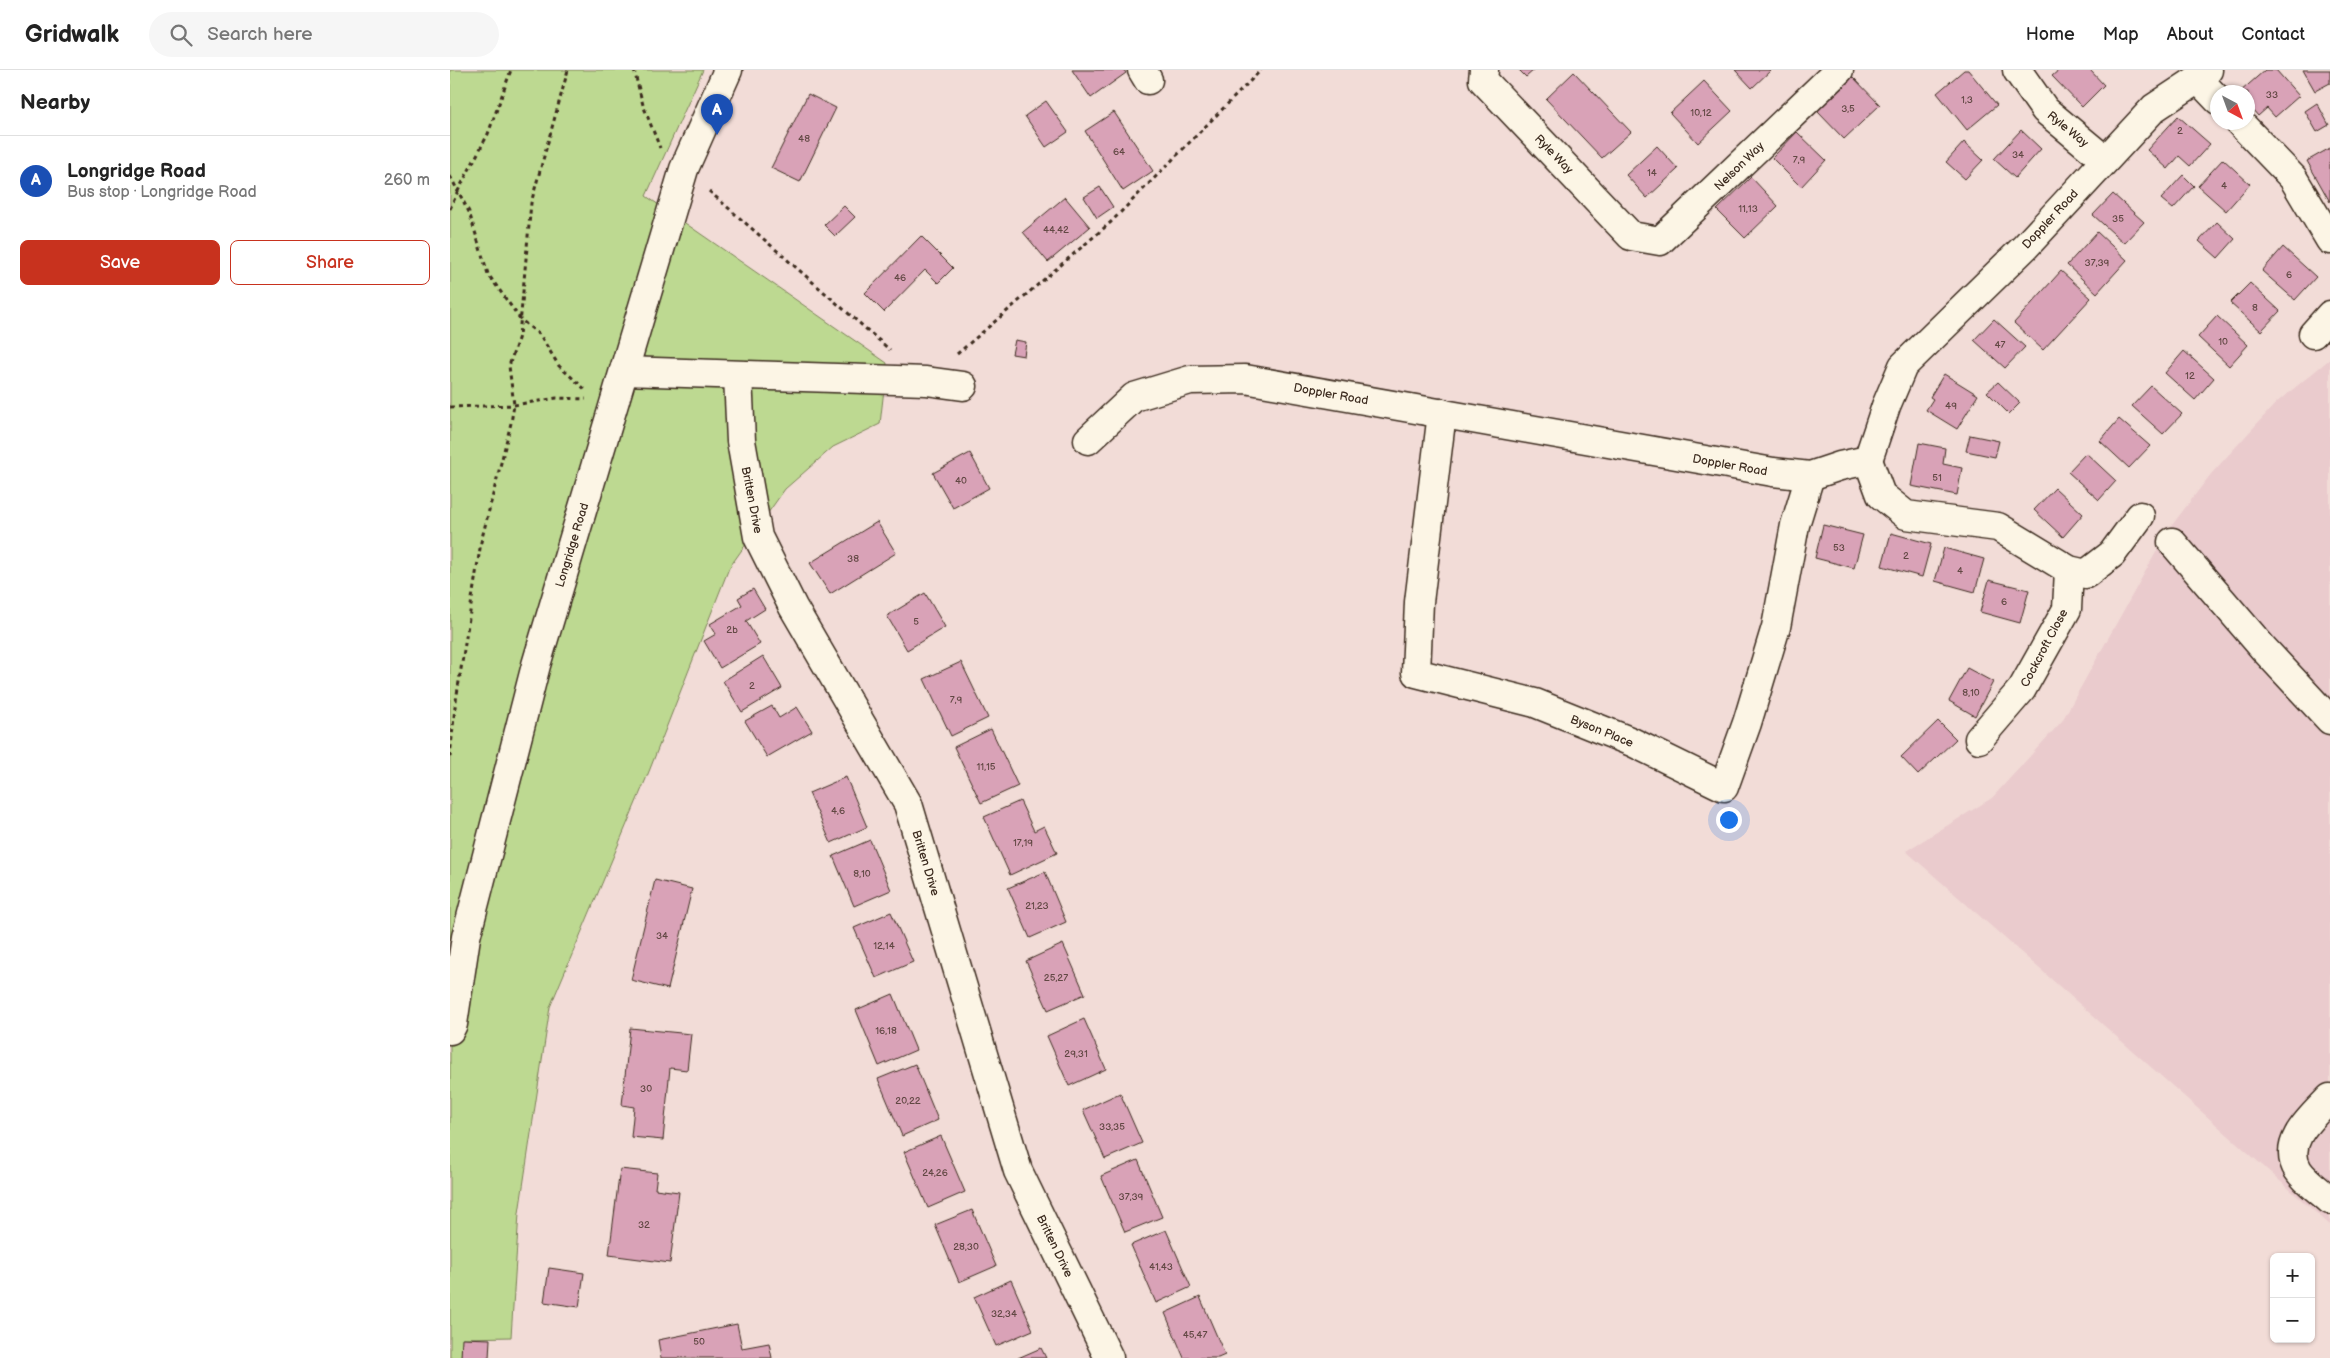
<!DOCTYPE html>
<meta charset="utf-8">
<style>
body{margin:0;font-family:"Balsamiq Sans",sans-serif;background:#f6f6f6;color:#222}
.controls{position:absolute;right:15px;bottom:15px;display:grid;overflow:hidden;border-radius:8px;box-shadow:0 1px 4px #0004}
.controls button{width:45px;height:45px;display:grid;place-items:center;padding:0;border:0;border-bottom:1px solid #e0e0e0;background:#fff;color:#222;font:25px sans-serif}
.compass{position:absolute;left:1760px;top:15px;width:45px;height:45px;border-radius:50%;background:#fff;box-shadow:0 1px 4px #0004;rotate:139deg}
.you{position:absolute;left:1278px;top:749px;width:18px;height:18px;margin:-12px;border:4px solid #fff;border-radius:50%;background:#1a73e8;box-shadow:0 0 0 8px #1a73e833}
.badge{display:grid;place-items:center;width:32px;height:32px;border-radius:50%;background:#c8321e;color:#fff;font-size:16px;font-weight:700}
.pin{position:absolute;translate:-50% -41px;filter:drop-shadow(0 1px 2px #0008)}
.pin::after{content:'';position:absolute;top:26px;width:18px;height:15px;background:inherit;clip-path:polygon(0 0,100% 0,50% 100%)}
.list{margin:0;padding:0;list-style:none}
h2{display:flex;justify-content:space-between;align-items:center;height:65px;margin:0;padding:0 20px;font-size:21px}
h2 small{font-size:16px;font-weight:400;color:#767676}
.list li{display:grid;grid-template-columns:32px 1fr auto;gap:15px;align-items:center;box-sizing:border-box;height:90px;padding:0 20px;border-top:1px solid #e0e0e0}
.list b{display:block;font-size:19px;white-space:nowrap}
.list p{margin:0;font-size:16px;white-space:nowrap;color:#767676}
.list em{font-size:16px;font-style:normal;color:#767676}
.actions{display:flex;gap:10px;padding:15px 20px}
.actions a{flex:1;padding:11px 0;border:1px solid #c8321e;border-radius:8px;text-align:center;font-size:18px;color:#c8321e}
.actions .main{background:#c8321e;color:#fff}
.icon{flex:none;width:28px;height:28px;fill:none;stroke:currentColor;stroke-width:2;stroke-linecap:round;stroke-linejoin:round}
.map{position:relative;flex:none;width:1880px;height:1288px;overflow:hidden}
header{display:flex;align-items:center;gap:30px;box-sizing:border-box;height:70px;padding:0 25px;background:#fff;border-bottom:1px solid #e0e0e0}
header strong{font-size:24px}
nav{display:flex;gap:28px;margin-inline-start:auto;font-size:18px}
.search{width:350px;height:45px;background:#f6f6f6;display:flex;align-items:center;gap:12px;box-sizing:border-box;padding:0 18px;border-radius:28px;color:#767676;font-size:19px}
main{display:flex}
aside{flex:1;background:#fff}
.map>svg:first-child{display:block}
.built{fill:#eacbcd}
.green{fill:#bdd991;stroke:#7c8258}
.building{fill:#d9a2b7;stroke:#3b2a1e}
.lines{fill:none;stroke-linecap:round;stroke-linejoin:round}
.minor-casing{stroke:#3b2a1e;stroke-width:31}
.path{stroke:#3b2a1e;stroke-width:3;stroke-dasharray:4 4;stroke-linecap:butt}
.minor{stroke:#fcf5e5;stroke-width:28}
.labels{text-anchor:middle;stroke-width:4;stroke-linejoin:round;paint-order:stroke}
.number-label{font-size:10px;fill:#624844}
.street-label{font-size:12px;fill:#3b2a1e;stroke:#fcf5e5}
</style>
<header>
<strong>Gridwalk</strong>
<div class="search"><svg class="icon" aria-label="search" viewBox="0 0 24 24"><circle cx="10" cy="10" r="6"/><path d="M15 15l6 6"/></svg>Search here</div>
<nav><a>Home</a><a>Map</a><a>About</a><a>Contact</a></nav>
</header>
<main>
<aside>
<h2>Nearby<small></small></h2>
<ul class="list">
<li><span class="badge" style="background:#1a4fb4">A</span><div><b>Longridge Road</b><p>Bus stop · Longridge Road</p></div><em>260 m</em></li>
</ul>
<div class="actions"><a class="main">Save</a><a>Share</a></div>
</aside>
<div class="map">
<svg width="1880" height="1288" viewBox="0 0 1880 1288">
<rect width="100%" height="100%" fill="#f2dcd7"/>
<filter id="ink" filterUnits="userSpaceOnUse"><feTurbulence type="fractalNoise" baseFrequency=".02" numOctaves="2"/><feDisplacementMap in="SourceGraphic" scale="10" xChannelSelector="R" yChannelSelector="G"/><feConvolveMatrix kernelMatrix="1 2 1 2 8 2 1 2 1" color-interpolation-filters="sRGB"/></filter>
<g filter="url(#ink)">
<!-- built -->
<polygon class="built" points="1880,289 1880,1155 1456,781 1542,728 1612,651 1719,459 1761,404 1826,333"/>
<!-- green -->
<polygon class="green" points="0,0 253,0 196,126 437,293 430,354 383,377 335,419 279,498 198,704 100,937 69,1143 61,1267 13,1268 11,1288 0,1288"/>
<!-- building -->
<g class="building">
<polygon points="622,0 674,0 676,3 641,28"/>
<polygon points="1069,0 1084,0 1076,7"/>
<polygon points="1285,0 1321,0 1302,18"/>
<polygon points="1514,0 1518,0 1547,35 1517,60 1487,23"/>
<polygon points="1609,0 1640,0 1654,15 1632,37 1602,6"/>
<polygon points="1815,0 1826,0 1849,26 1825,47 1817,38 1808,46 1798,34 1798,22 1790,22"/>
<polygon points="1853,0 1880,0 1880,13 1865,21"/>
<polygon points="1124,2 1181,62 1152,88 1096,29"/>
<polygon points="1403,7 1430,35 1394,69 1367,41"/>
<polygon points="1254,11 1282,41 1248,73 1220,43"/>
<polygon points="358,24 386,38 350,112 321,98"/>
<polygon points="596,31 618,62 596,77 575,46"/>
<polygon points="1867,33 1879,55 1867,62 1855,41"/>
<polygon points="664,42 703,101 673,121 635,61"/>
<polygon points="1728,46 1760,74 1740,96 1729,86 1718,99 1697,80"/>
<polygon points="1571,60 1591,79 1565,108 1544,89"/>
<polygon points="1347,62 1376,90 1351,117 1322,88"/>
<polygon points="1514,72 1533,90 1515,109 1496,92"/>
<polygon points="1207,76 1228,99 1197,128 1176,105"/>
<polygon points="1880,78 1880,132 1857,91"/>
<polygon points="1773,89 1800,114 1776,141 1748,116"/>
<polygon points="1733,105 1744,116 1723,139 1711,129"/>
<polygon points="1301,107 1328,136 1295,168 1267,140"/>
<polygon points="650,117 663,137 647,148 634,127"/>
<polygon points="1663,124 1694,152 1674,173 1643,145"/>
<polygon points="615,127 640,157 598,192 573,162"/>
<polygon points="394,136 405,147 385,166 374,155"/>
<polygon points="1767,152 1785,169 1768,188 1749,171"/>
<polygon points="1647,162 1677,190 1647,223 1617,195"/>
<polygon points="471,166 503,198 488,213 475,200 434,242 415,223"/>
<polygon points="1833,177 1866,207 1845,230 1812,201"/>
<polygon points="1611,201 1641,228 1593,280 1564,253"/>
<polygon points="1800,213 1830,241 1811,261 1780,233"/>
<polygon points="1767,246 1798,275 1779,296 1748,267"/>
<polygon points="1544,249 1575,277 1555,298 1524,270"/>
<polygon points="565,270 576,272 574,286 562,284"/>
<polygon points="1734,281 1764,308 1745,330 1715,303"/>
<polygon points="1494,304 1528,325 1507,359 1476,340 1483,329 1480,327"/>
<polygon points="1548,312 1570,333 1559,344 1537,322"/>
<polygon points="1701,316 1732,344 1713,364 1682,336"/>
<polygon points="1669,349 1700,376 1679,398 1650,371"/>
<polygon points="1520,365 1549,371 1545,387 1516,381"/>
<polygon points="1469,373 1495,378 1493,394 1512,398 1507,425 1461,416"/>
<polygon points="520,383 539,418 503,438 483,403"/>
<polygon points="1636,383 1666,411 1649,430 1618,402"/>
<polygon points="1605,418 1633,444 1613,467 1584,440"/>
<polygon points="427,452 446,483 380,524 360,493"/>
<polygon points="1373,455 1413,465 1404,498 1365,488"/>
<polygon points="1441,463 1481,474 1472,507 1432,496"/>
<polygon points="1494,478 1534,489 1525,522 1485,511"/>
<polygon points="1539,510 1579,520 1570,553 1530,542"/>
<polygon points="303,519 315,539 296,551 310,574 270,598 254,571 266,564 260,554 292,535 288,528"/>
<polygon points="475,523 495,557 457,580 437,546"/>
<polygon points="313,586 332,618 292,642 273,611"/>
<polygon points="511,592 538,648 501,666 474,609"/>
<polygon points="1517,598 1543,612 1525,646 1499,631"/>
<polygon points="322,636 329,648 347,637 362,661 317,687 295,651"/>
<polygon points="1488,651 1506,669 1468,705 1451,687"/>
<polygon points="541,659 568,716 531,733 504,677"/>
<polygon points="396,707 417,757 381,773 359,723"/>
<polygon points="570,731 584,761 594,756 607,783 560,805 534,747"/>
<polygon points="420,770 441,820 404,836 383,786"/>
<polygon points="595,802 616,852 580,868 558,818"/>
<polygon points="205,810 242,819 218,919 181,910"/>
<polygon points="441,842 463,892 426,908 404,858"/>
<polygon points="613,874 635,924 598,940 576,891"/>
<polygon points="443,924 466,980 429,996 406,940"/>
<polygon points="634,949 656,999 619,1016 597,966"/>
<polygon points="180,958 241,964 237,1000 220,998 213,1070 181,1067 184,1037 172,1035"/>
<polygon points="465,994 488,1050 452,1066 428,1009"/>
<polygon points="670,1023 692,1073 655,1089 633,1040"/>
<polygon points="491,1066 515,1122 478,1138 454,1082"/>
<polygon points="688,1090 712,1147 675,1162 651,1106"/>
<polygon points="170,1099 207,1103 205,1119 229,1122 220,1193 159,1185"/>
<polygon points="522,1140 546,1196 509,1212 485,1155"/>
<polygon points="716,1160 741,1217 706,1233 681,1175"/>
<polygon points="99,1198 134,1203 129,1237 94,1232"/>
<polygon points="561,1210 583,1260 546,1276 524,1227"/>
<polygon points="750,1227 775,1285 768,1288 734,1288 715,1243"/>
<polygon points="287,1254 292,1278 319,1273 322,1288 211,1288 208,1270"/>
<polygon points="12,1268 40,1269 39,1288 11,1288"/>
<polygon points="591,1278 596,1288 568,1288"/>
</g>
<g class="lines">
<!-- minor casing -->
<g class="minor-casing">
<g id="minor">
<polyline points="692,0 698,10"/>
<polyline points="1034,0 1033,10 1181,166 1210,171 1389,0"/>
<polyline points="1567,0 1595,40 1655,90"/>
<polyline points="1748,9 1768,30"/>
<polyline points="1789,52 1843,108 1880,170"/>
<polyline points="1863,264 1880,245"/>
<polyline points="174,301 476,311 513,316"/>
<polyline points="288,306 291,371 308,467 343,537 458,734 568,1101 659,1288"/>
<polyline points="992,343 969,532 966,603 1085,633 1182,672 1274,717 1297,653 1326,557 1345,455 1360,406"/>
<polyline points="638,370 684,327 740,310 795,309 1323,402 1360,406 1390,396 1418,390 1436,336 1453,296 1575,177 1704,38 1748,9 1758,0"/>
<polyline points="1418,390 1431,425 1456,445 1548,457 1619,500 1636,504 1662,484 1690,446"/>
<polyline points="1722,472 1813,578 1880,650"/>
<polyline points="1529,669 1572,619 1617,539 1619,500"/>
<polyline points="0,960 3,954 16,867 86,595 234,99 278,0"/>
<path d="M1880,1028C1862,1047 1831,1072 1848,1100C1855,1111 1870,1121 1880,1130"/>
</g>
</g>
<!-- path -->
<g class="path">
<polyline points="184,0 193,35 210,78"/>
<polyline points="0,106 8,121 38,64 61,0"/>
<polyline points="259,121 440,280"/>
<polyline points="0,139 8,121 19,142 38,204 71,250 90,265 109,296 137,321"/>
<polyline points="507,284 661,152 811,0"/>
<polyline points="0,337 64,335 107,328 136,329"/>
<polyline points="0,687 5,637 31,472 61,353 64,335 59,296 69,266 81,133 118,0"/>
</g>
<!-- minor -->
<use href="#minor" class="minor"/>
</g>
</g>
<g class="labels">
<!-- number labels -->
<g class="number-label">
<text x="1822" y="28">33</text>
<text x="1517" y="33">1,3</text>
<text x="1398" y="42">3,5</text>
<text x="1251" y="46">10,12</text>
<text x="1730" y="64">2</text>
<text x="354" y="72">48</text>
<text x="669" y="85">64</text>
<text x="1568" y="88">34</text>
<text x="1349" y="93">7,9</text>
<text x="1202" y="106">14</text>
<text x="1774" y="119">4</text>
<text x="1298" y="142">11,13</text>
<text x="1668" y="152">35</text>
<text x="606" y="163">44,42</text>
<text x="1647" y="196">37,39</text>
<text x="1839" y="208">6</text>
<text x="450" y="211">46</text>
<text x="1805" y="241">8</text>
<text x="1773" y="275">10</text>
<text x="1550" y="278">47</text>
<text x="1740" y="309">12</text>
<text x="1501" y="339">49</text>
<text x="1487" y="411">51</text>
<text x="511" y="414">40</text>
<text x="1389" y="481">53</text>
<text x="1456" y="489">2</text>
<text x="403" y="492">38</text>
<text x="1510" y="504">4</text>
<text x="1554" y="535">6</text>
<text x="466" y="555">5</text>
<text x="282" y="563">2b</text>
<text x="302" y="619">2</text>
<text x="1521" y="626">8,10</text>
<text x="506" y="633">7,9</text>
<text x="536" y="700">11,15</text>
<text x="388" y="744">4,6</text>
<text x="573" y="776">17,19</text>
<text x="412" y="807">8,10</text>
<text x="587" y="839">21,23</text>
<text x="212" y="869">34</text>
<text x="434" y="879">12,14</text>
<text x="606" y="911">25,27</text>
<text x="436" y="964">16,18</text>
<text x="626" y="987">29,31</text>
<text x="196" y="1022">30</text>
<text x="458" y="1034">20,22</text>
<text x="662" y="1060">33,35</text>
<text x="485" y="1106">24,26</text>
<text x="681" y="1130">37,39</text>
<text x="194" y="1158">32</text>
<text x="516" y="1180">28,30</text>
<text x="711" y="1200">41,43</text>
<text x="554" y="1247">32,34</text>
<text x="745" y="1268">45,47</text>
<text x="249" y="1275">50</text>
</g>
<!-- street labels -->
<g class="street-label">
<text transform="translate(1618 59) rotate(39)" y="4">Ryle Way</text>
<text transform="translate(1104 84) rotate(46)" y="4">Ryle Way</text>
<text transform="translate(1289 96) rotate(-44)" y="4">Nelson Way</text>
<text transform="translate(1600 149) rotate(-47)" y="4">Doppler Road</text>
<text transform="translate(881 324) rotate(10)" y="4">Doppler Road</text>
<text transform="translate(1280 395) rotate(10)" y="4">Doppler Road</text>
<text transform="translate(302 430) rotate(79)" y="4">Britten Drive</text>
<text transform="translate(122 475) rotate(-73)" y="4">Longridge Road</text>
<text transform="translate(1594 578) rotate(-62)" y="4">Cockcroft Close</text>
<text transform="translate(1152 661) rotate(22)" y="4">Byson Place</text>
<text transform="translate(476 793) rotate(73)" y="4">Britten Drive</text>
<text transform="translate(605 1176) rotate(64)" y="4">Britten Drive</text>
</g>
</g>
</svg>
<div class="controls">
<button>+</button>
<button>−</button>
</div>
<svg class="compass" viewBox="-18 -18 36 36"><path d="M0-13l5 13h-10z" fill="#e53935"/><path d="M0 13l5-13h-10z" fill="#767676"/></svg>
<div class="you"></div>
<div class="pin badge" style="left:267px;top:65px;background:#1a4fb4">A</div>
</div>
</main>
